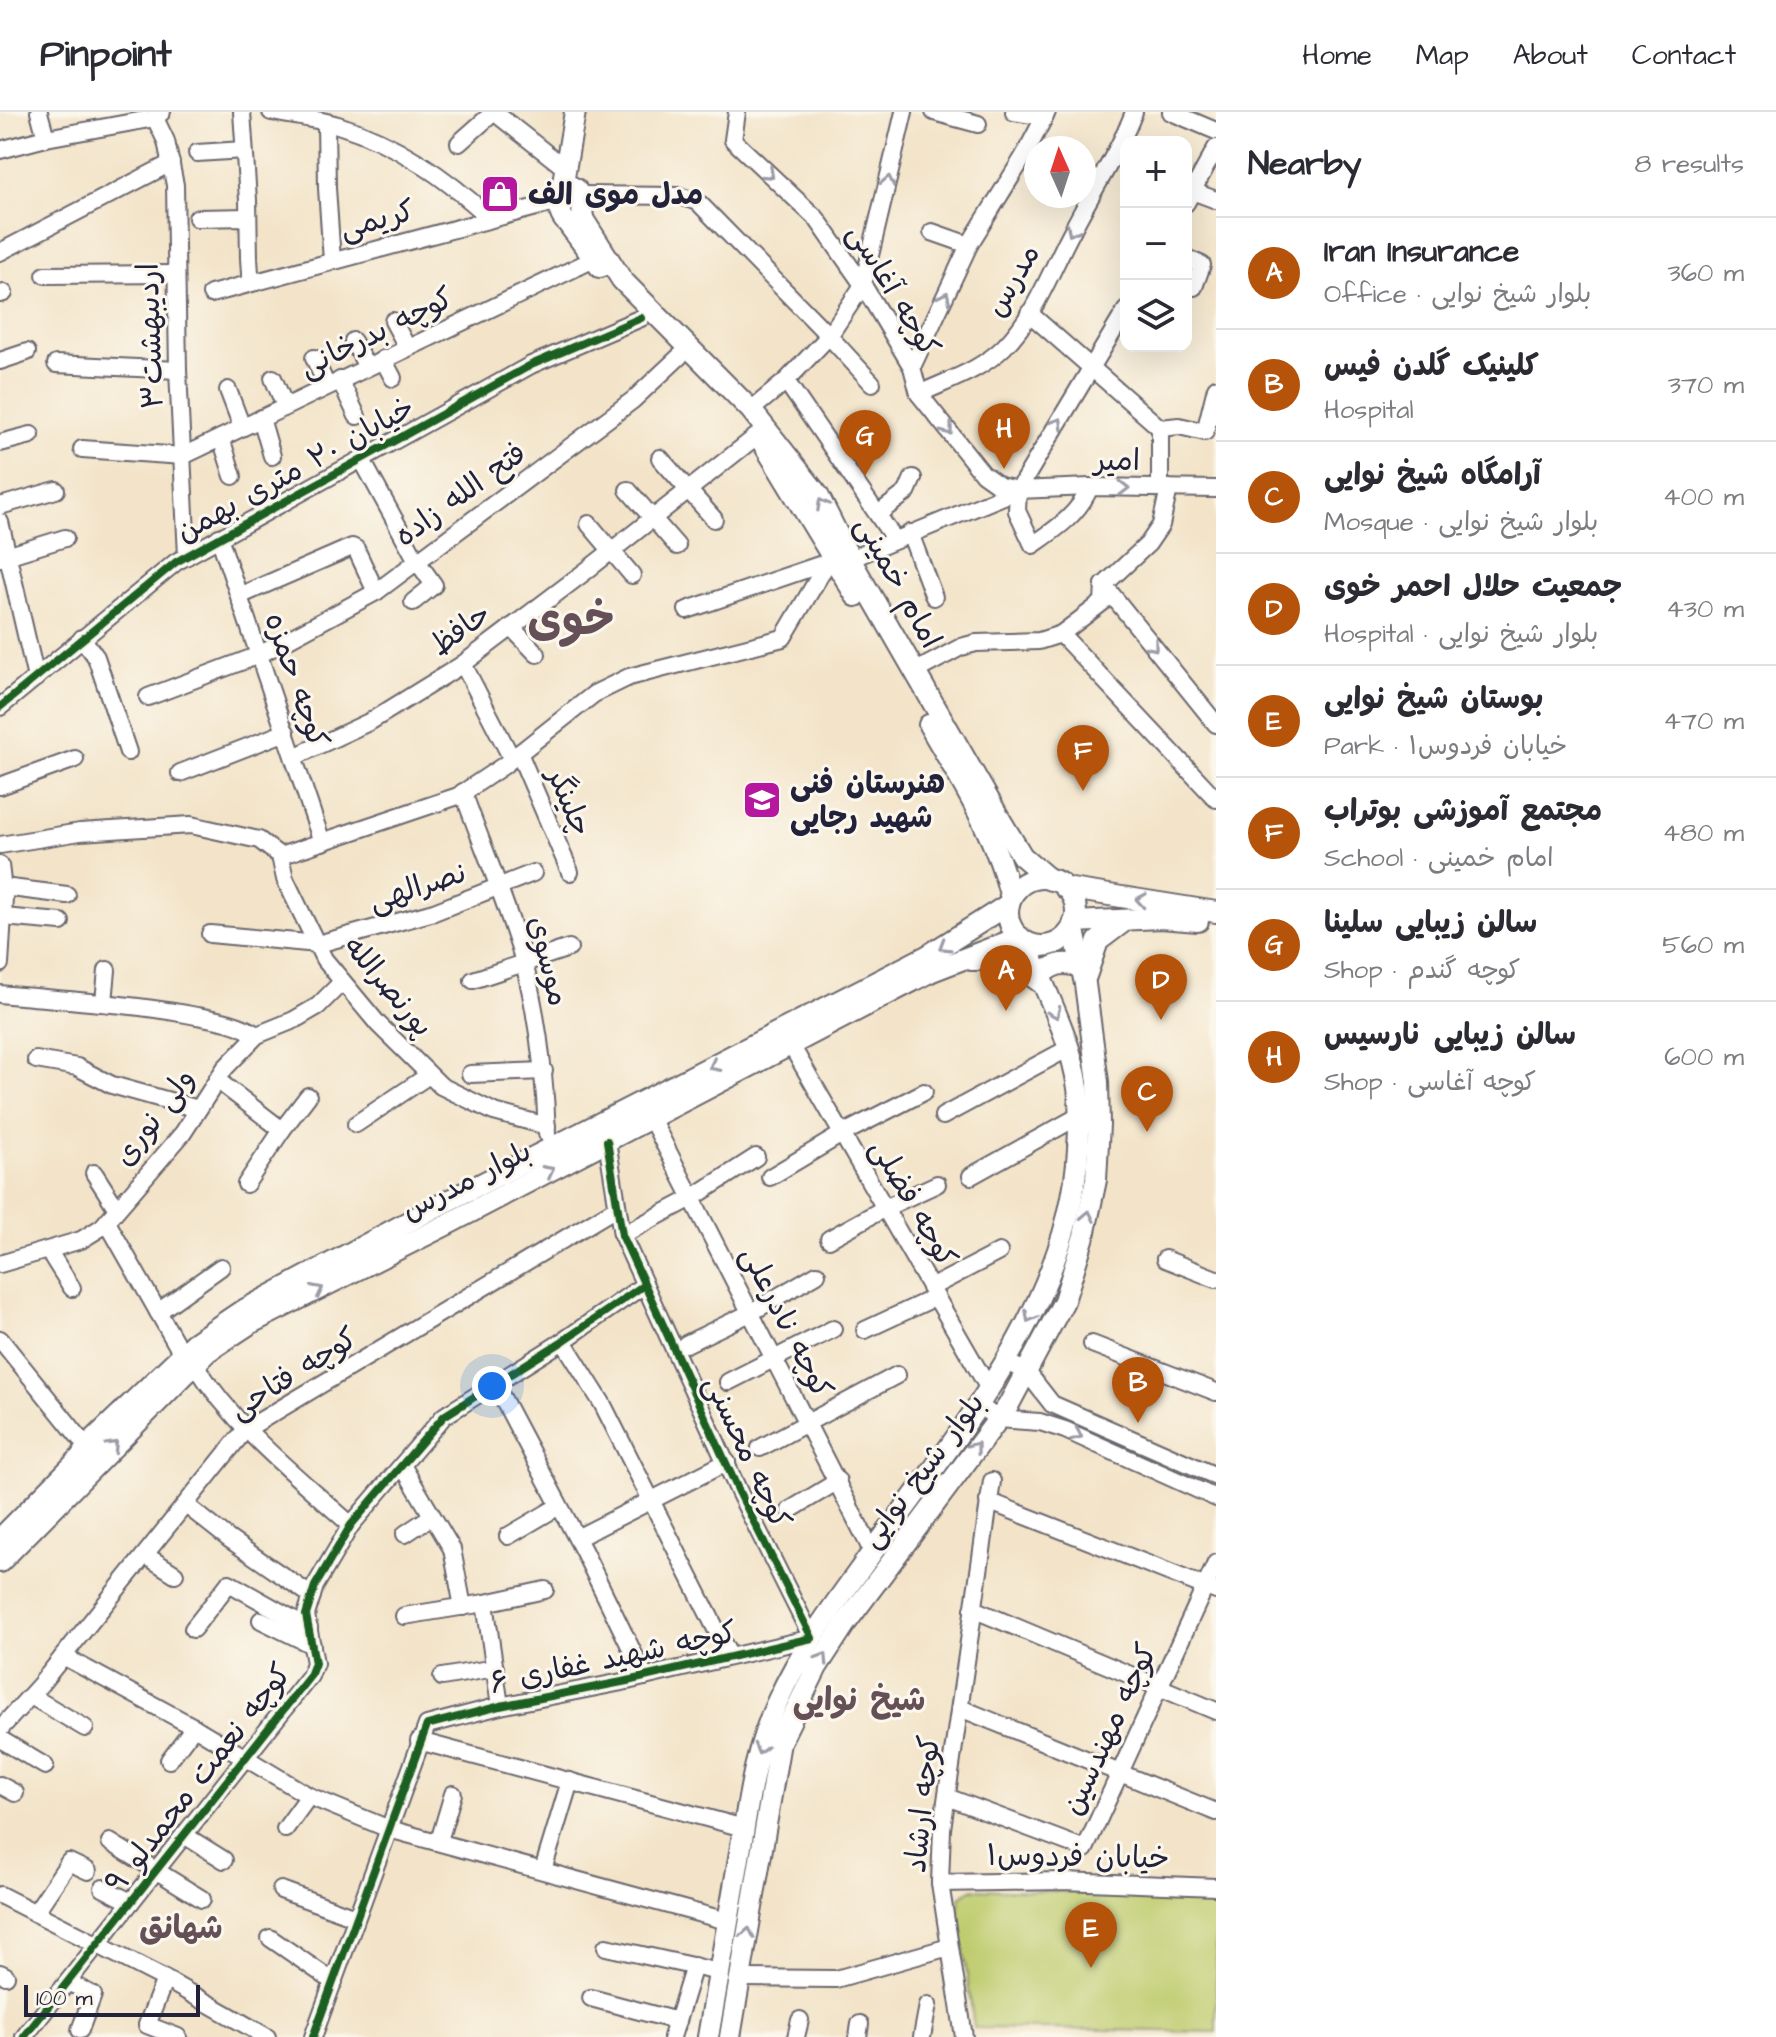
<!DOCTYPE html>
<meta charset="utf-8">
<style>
body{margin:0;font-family:"Architects Daughter","Playpen Sans Arabic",sans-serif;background:#f7f7f7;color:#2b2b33}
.controls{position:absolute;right:24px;top:24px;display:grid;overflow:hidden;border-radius:16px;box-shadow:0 8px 32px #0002}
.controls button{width:72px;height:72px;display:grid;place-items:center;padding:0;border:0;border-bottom:2px solid #e1e1e2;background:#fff;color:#2b2b33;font:40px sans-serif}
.compass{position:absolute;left:1024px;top:24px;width:72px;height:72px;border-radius:50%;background:#fff;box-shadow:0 8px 32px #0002;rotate:357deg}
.scale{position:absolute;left:24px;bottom:20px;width:176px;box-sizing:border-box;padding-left:8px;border:4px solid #22223b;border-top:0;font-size:22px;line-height:28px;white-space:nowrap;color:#22223b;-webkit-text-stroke:6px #fbf7ec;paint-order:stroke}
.you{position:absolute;left:492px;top:1274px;width:28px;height:28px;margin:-20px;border:6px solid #fff;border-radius:50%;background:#1a73e8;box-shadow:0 0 0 12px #1a73e833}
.badge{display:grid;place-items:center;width:52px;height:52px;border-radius:50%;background:#b45309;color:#fff;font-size:26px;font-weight:700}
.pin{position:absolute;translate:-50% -66px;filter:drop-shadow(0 2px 4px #0008)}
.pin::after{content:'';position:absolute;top:42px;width:28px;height:24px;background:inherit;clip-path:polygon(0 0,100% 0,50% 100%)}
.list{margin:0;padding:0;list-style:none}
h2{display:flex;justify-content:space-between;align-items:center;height:104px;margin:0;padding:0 32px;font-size:34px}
h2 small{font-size:26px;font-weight:400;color:#7c7c81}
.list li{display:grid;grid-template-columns:52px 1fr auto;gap:24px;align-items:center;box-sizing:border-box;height:112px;padding:0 32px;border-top:2px solid #e1e1e2}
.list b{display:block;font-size:30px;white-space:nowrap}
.list p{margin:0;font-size:26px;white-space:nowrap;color:#7c7c81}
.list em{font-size:26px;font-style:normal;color:#7c7c81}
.icon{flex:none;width:44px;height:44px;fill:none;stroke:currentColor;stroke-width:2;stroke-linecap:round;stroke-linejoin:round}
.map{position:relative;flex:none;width:1216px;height:1925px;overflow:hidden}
header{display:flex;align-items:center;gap:48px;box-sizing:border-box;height:112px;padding:0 40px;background:#fff;border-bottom:2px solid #e1e1e2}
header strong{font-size:38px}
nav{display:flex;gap:44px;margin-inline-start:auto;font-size:28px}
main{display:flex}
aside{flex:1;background:#fff}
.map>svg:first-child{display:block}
.green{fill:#bfcc6e;stroke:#707754;stroke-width:2}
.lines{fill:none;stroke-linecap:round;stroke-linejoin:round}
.minor-casing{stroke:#6b666d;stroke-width:20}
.major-casing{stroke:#6b666d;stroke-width:24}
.minor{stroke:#fff;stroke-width:16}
.major{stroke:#fff;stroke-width:20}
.cycleway-casing{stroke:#fbf7ec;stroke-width:13}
.cycleway{stroke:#1b5e20;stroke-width:8}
.oneway{stroke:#9c9ca7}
.labels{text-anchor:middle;stroke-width:6;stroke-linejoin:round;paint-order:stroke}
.poi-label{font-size:30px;font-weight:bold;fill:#22223b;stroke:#fbf7ec;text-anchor:start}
.street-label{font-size:30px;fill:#22223b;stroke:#fbf7ec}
.neighbourhood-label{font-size:32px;font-weight:bold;fill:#655058;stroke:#fbf7ec}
.town-label{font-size:46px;font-weight:bold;fill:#655058;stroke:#fbf7ec}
</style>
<header>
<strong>Pinpoint</strong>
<nav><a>Home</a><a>Map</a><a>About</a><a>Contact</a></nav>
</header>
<main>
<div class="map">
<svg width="1216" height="1925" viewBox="0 0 1216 1925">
<rect width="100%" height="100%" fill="#fbf7ec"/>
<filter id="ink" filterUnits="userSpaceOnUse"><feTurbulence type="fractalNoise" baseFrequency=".0125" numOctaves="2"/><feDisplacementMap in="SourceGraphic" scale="16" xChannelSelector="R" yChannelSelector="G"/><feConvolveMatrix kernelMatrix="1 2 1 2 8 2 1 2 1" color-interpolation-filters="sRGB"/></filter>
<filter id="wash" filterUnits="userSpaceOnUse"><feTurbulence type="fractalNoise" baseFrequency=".006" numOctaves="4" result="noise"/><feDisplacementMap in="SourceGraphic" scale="32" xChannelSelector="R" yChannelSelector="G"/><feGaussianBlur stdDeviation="1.8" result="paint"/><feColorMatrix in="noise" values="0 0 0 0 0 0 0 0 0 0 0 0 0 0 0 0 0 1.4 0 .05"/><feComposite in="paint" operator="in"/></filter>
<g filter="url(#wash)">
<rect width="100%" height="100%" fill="#f3e4c9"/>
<!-- green -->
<polygon class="green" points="972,1777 1216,1783 1216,1920 974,1916 958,1797 960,1785"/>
</g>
<g filter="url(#ink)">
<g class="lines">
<!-- minor casing -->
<g class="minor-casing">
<g id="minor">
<polyline points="39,0 46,26"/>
<polyline points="242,0 248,88 249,146 250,162 255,170"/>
<path d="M271,0C293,4 317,7 338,13C397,31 445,65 490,106"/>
<polyline points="737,0 733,28 817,107 863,173 912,255 919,282 983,362 1000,374 1018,378 1090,375 1216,377"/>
<polyline points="934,0 978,12"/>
<polyline points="1014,0 1045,5"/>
<polyline points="1171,0 1216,19"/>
<polyline points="155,6 166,29 175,73 178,258 187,444"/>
<polyline points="326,11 327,76 332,149"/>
<polyline points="459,31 494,0 565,56"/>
<polyline points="0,38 46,26 155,6 162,0"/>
<polyline points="197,41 244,38"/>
<polyline points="1192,79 1216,88"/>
<polyline points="579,83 679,84 698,90 829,224 872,271"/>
<polyline points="1186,91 1216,36"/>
<polyline points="197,106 248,105"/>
<polyline points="932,120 969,133"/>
<polyline points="0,140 171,51"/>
<polyline points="1186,146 1202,153 1194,175"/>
<polyline points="45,163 175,162"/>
<polyline points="0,182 4,181"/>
<polyline points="211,182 559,89"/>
<polyline points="1029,201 1160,316"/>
<polyline points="393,209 407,235"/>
<polyline points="353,229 367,255"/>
<polyline points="314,246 327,274"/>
<polyline points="383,247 393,266"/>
<polyline points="0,249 27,240"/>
<polyline points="56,252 178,258"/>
<polyline points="912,255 969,133 1024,44 1047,0"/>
<polyline points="273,266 285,294"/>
<polyline points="340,268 357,304"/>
<polyline points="786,269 895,428"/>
<polyline points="228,278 242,315"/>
<path d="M919,282C949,268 981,258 1004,235C1036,203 1051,158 1072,119C1092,79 1118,42 1134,0"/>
<polyline points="751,298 786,269 829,224 863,173 904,0"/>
<polyline points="261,306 272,344"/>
<polyline points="1160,316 1179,314 1205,320 1216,276"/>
<polyline points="221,326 233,364"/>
<polyline points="0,331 31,323"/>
<polyline points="82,337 183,344 594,147"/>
<polyline points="660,346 714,407"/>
<polyline points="362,348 417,449 434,473 413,490"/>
<path d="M1090,375C1079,402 1056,417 1033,433L1017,399L1018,378L1126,198"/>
<polyline points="1160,376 1160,316"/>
<polyline points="628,378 677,434"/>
<polyline points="0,394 56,378"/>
<polyline points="878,402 907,380 913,366"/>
<polyline points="0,410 36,566"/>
<polyline points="589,412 632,463"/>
<polyline points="910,421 934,485"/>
<polyline points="219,425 322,730"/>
<polyline points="0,446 65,426"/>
<polyline points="850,447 1018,378"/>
<polyline points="1104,473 1216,612"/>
<polyline points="1104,473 1148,432 1161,413 1169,376"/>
<polyline points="239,484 352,435 356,437 376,480"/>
<polyline points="687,498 828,450"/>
<polyline points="511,515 537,542"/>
<polyline points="1061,522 1216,687"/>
<polyline points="82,526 96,545 128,640"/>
<polyline points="463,552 512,647"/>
<polyline points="914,560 961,535 976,531 1039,529 1061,522 1103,490 1104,473"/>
<polyline points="148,585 259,543 376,480 633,288 680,244"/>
<polyline points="0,595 176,450 531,253 641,206"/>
<polyline points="519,641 570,760"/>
<polyline points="294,645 371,609 463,552 586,459 758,323"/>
<polyline points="180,661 286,620"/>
<polyline points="0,674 75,647"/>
<path d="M463,680C483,736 507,791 523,847C538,905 545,963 547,1022"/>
<polyline points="0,733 80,720 191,713 259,728 280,744 285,767 324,847 378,912 441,974 494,1000 547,1014"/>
<polyline points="280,744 458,684 503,654 594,582 629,565 783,526 832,443"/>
<polyline points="0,753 4,786 0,852"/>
<polyline points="3,775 67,783"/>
<polyline points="3,805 61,810"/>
<polyline points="210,822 318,832 434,800 533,761"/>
<polyline points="473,868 569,836"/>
<path d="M0,882C62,888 124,891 186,902C212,907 235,909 257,923"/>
<polyline points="104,890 107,858"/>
<polyline points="791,933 989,1277"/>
<polyline points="36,948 77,955 112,973 198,997"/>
<polyline points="470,962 544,959"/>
<polyline points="217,968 282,1018 246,1072"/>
<polyline points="943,1004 1069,936"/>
<polyline points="651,1006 872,1439"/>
<polyline points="356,1012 429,963"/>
<polyline points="282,1018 308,984"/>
<polyline points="94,1061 117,1097"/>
<polyline points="971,1064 1079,1004"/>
<polyline points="770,1065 842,1022 924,980"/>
<polyline points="107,1110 182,1242"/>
<polyline points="622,1123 692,1086 756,1045"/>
<polyline points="829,1127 885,1096 937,1072"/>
<polyline points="48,1138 72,1176"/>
<polyline points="1165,1147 1216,1167"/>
<polyline points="0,1152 81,1128 102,1115 183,1021 225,956 257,923 294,908 318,894 342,870"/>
<polyline points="930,1176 999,1140"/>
<polyline points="158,1200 221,1155"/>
<polyline points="865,1218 936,1185"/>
<polyline points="0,1227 87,1335"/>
<polyline points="563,1229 602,1291 729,1543"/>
<polyline points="686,1232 750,1201 817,1162"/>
<polyline points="1092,1232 1216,1280"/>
<polyline points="1006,1250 1027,1260 1052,1292 1216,1364"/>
<path d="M195,1252C235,1316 295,1363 351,1413"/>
<polyline points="728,1270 833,1217"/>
<polyline points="495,1272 583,1438 645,1565"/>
<polyline points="978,1292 997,1307 1040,1310 1065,1318 1216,1386"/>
<polyline points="760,1336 897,1263"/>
<polyline points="402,1353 452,1437 463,1495"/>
<polyline points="988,1389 1216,1479"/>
<polyline points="186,1393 229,1427 312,1484"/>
<polyline points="790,1398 838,1369"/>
<polyline points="405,1422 432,1404"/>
<polyline points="508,1424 559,1394"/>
<polyline points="577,1426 727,1350"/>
<polyline points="145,1443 175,1462"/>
<polyline points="485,1491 500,1594"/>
<polyline points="973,1497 1216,1599"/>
<polyline points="404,1504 485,1491 545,1478"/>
<polyline points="261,1508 312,1533"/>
<polyline points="193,1517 229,1471 309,1516"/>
<polyline points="63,1544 194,1615 309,1684 389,1717 727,1809"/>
<polyline points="442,1565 495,1556"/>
<polyline points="31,1584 85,1616"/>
<polyline points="960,1596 1216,1700"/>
<polyline points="0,1617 40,1573 245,1318 616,1096"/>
<polyline points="0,1627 45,1654"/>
<polyline points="419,1629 744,1716"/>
<polyline points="169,1648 194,1615"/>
<polyline points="0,1673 15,1681"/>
<polyline points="947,1685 1085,1737 1216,1451"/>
<polyline points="285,1717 309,1684"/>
<polyline points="184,1723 224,1748"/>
<polyline points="439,1729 453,1682"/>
<polyline points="110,1730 202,1787"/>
<polyline points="543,1758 570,1669"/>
<polyline points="940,1771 1063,1769 1216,1775"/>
<polyline points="103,1776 131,1790"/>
<polyline points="281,1778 355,1805"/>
<polyline points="0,1783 165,1867 267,1925"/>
<polyline points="35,1801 69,1750 88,1759"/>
<polyline points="270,1826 334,1870"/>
<polyline points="606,1835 719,1860"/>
<polyline points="0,1861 6,1864"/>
<polyline points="741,1866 836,1867 949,1835"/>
<polyline points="165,1867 147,1913 178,1925"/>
<polyline points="68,1870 93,1883 80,1918"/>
<polyline points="591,1886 677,1909 694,1854"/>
<polyline points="24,1925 310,1564 315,1551 306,1503 315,1474 351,1413 402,1353 444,1304 563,1229 644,1173"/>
<polyline points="313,1925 427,1613 500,1594 627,1569 812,1526 740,1382 622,1123 607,1029"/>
<polyline points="672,1925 677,1909"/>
<polyline points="796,1925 800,1908"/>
<polyline points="858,1925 860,1912"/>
<polyline points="922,1925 928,1893"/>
<polyline points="964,1925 940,1771 942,1717 992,1369"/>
</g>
</g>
<!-- major casing -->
<g class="major-casing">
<g id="major">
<path d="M568,73L576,77L582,95L583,107L576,114C556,111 555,86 568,73Z"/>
<polyline points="561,82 575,0"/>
<polyline points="583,107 622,168 751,298 818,383 850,447 1001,709 1022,744 1050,768"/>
<polyline points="569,113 600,155"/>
<polyline points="763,331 856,484"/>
<path d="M929,613C961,669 996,723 1011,786"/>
<circle cx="1042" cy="800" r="34"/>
<polyline points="1065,776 1216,800"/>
<polyline points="1074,810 1161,806 1198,809"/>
<polyline points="971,848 1009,848 1040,870"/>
<polyline points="1086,864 1098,829 1126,808"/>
<path d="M1039,865C1051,852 1065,848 1081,856"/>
<polyline points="0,1427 81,1345 87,1334 194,1231 240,1200 434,1096 927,844 1009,792"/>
<polyline points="0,1450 207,1240 251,1211 446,1113 932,859 1020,825"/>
<path d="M708,1925C718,1865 729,1806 739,1746C748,1692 754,1639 778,1588C799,1542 828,1501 858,1460C947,1335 1070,1197 1078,1037C1079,1017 1081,996 1078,976C1071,925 1044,877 1025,829"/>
<polyline points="730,1925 780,1630 817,1555 845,1512 1008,1294 1064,1189 1084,1124 1096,1068 1099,1013 1098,970 1085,872 1073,813"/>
</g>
</g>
<!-- minor -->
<use href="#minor" class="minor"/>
<!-- major -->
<use href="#major" class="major"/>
<!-- cycleway casing -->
<g class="cycleway-casing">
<g id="cycleway">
<polyline points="0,595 176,450 531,253 641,206"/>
<polyline points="24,1925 310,1564 315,1551 306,1503 315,1474 351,1413 402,1353 444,1304 563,1229 644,1173"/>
<polyline points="313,1925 427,1613 500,1594 627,1569 812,1526 740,1382 622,1123 607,1029"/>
</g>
</g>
<!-- cycleway -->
<use href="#cycleway" class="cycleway"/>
</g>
<!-- one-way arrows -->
<defs><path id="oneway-chevron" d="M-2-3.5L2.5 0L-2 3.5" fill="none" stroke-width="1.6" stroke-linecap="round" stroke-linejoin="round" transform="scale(2)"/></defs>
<g class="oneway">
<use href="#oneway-chevron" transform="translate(769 62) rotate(43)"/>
<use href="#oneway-chevron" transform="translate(888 69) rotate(-78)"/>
<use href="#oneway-chevron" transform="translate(1072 119) rotate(118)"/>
<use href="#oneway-chevron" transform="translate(945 185) rotate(-65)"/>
<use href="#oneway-chevron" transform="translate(1058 311) rotate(-59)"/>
<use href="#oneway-chevron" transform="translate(948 318) rotate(52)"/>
<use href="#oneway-chevron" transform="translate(1124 376) rotate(1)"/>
<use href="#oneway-chevron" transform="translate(822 392) rotate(-119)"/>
<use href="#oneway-chevron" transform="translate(1153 534) rotate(51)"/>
<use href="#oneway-chevron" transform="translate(1141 788) rotate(-170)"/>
<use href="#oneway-chevron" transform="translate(944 834) rotate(149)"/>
<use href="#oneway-chevron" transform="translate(1055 901) rotate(66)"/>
<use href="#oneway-chevron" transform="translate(714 954) rotate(153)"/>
<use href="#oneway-chevron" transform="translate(549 1059) rotate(-28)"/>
<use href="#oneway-chevron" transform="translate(1088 1104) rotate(-78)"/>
<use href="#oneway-chevron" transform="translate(318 1178) rotate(-27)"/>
<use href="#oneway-chevron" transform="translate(1030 1205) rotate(119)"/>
<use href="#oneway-chevron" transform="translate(1077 1323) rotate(24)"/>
<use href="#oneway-chevron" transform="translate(113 1334) rotate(-46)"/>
<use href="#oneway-chevron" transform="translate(975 1335) rotate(-52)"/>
<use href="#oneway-chevron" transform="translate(823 1546) rotate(-58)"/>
<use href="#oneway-chevron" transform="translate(760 1637) rotate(105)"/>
<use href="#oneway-chevron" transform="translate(748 1821) rotate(-80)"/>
</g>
</g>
<!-- icons -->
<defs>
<g id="shop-square" transform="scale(2)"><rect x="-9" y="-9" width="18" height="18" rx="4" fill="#b5179e" stroke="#fbf7ec"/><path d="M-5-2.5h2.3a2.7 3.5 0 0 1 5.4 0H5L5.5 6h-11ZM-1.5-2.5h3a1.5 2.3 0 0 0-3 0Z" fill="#fff"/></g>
<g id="school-square" transform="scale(2)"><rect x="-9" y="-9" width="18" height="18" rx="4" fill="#b5179e" stroke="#fbf7ec"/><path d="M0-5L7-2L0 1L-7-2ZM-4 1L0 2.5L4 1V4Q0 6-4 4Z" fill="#fff"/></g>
</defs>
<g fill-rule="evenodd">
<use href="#shop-square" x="500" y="82"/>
<use href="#school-square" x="762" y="688"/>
</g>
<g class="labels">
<!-- poi labels -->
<g class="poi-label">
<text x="528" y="92">مدل موی الف</text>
<text x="790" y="681">هنرستان فنی<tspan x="790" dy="34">شهید رجایی</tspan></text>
</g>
<!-- street labels -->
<g class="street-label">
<text transform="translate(377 107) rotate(-15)" y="10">کریمی</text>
<text transform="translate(1012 168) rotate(-60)" y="10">مدرس</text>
<text transform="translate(894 178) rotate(59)" y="10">کوچه آغاسی</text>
<text transform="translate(376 220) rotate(-26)" y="10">کوچه بدرخانی</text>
<text transform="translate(150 224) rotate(-92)" y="10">اردیبهشت۳</text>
<text x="1117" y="358">امیر</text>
<text transform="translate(295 357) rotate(-29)" y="10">خیابان ۲۰ متری بهمن</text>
<text transform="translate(460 382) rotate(-36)" y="10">فتح الله زاده</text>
<text transform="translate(899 470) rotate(61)" y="10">امام خمینی</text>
<text transform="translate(460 517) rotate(-36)" y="10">حافظ</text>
<text transform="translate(297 568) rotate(71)" y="10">کوچه حمزه</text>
<text transform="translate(570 690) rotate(67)" y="10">چلینگر</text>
<text transform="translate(418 774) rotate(-18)" y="10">نصرالهی</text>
<text transform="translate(549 849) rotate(76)" y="10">موسوی</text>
<text transform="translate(389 874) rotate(50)" y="10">پورنصرالله</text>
<text transform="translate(154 1005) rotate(-53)" y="10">ولی نوری</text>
<text transform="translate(466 1068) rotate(-27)" y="10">بلوار مدرس</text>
<text transform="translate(914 1091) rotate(60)" y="10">کوچه فضلی</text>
<text transform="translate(787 1210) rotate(63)" y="10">کوچه نادرعلی</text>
<text transform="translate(293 1261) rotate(-32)" y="10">کوچه فتاحی</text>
<text transform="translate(748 1340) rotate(65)" y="10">کوچه محسنی</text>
<text transform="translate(922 1358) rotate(-53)" y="10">بلوار شیخ نوایی</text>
<text transform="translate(613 1545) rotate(-12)" y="10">کوچه شهید غفاری ۶</text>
<text transform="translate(1109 1617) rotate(-65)" y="10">کوچه مهندسین</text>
<text transform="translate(198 1666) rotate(-52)" y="10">کوچه نعمت محمدلو ۹</text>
<text transform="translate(922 1692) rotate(-84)" y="10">کوچه ارشاد</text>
<text transform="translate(1078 1744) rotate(1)" y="10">خیابان فردوس۱</text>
</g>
<!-- neighbourhood labels -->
<g class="neighbourhood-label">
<text x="859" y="1598">شیخ نوایی</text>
<text x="181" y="1826">شهانق</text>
</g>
<!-- town labels -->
<g class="town-label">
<text x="571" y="522">خوی</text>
</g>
</g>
</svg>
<div class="controls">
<button>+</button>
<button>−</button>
<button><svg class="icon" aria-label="layers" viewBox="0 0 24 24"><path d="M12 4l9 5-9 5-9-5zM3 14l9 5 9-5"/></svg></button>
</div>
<svg class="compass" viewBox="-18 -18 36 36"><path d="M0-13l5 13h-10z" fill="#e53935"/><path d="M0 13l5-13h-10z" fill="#7c7c81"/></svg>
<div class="scale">100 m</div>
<div class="you"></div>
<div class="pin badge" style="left:1006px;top:899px">A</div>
<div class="pin badge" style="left:1138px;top:1311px">B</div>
<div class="pin badge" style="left:1147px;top:1020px">C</div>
<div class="pin badge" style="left:1161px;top:908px">D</div>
<div class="pin badge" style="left:1091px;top:1856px">E</div>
<div class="pin badge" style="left:1083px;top:679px">F</div>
<div class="pin badge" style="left:865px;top:364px">G</div>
<div class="pin badge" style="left:1004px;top:357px">H</div>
</div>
<aside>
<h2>Nearby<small>8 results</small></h2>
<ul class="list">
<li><span class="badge">A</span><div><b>Iran Insurance</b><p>Office · بلوار شیخ نوایی</p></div><em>360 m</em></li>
<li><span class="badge">B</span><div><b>کلینیک گلدن فیس</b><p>Hospital</p></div><em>370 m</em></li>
<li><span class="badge">C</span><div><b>آرامگاه شیخ نوایی</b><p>Mosque · بلوار شیخ نوایی</p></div><em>400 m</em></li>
<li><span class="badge">D</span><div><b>جمعیت حلال احمر خوی</b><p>Hospital · بلوار شیخ نوایی</p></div><em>430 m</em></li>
<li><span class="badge">E</span><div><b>بوستان شیخ نوایی</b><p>Park · خیابان فردوس۱</p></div><em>470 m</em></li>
<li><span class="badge">F</span><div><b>مجتمع آموزشی بوتراب</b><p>School · امام خمینی</p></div><em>480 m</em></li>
<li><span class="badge">G</span><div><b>سالن زیبایی سلینا</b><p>Shop · کوچه گندم</p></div><em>560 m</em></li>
<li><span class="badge">H</span><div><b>سالن زیبایی نارسیس</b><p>Shop · کوچه آغاسی</p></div><em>600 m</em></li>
</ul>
</aside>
</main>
